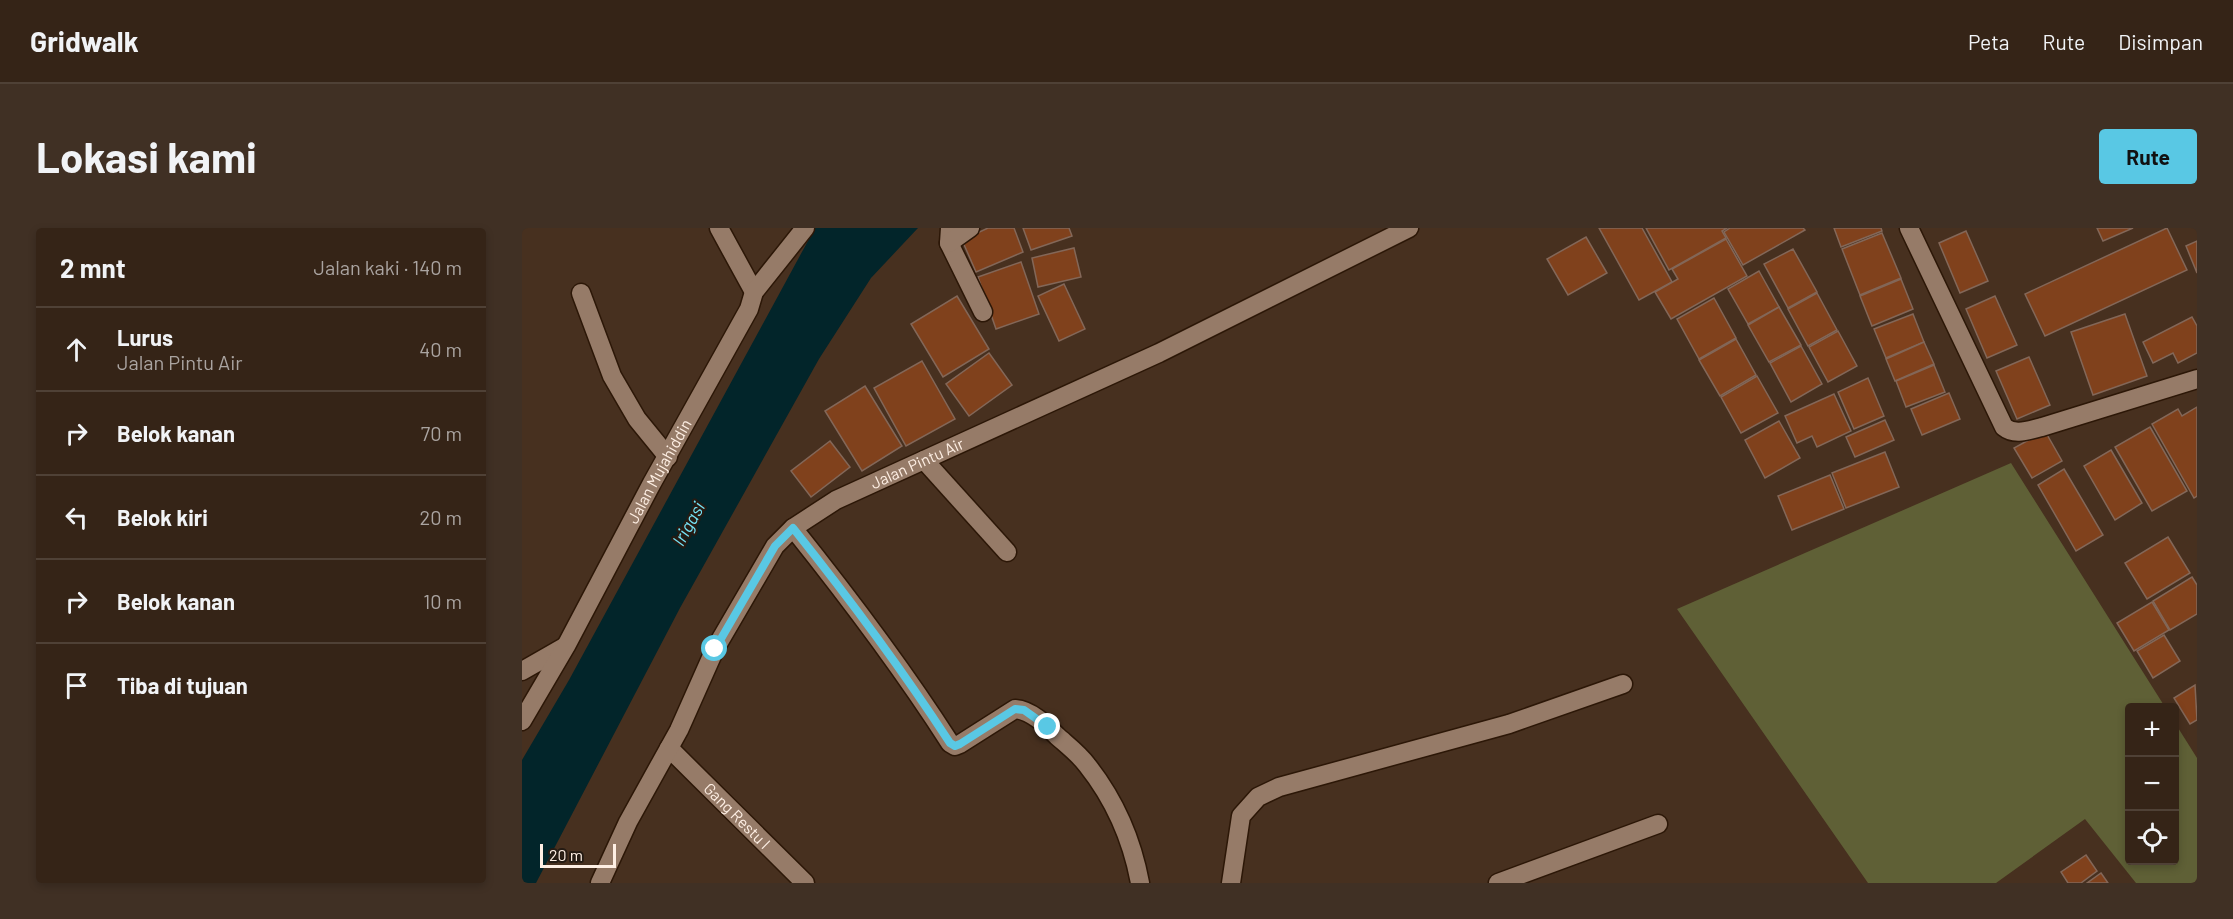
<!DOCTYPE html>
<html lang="id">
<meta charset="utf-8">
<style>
body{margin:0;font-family:Barlow,sans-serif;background:#403024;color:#f1f3f6}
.controls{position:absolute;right:18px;bottom:18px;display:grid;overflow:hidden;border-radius:6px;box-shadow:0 3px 9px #0003}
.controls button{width:54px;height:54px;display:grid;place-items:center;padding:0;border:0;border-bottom:2px solid #4f4136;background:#352417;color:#f1f3f6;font:30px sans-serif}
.scale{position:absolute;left:18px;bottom:15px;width:76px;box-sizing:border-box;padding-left:6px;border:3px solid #feefe4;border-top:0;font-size:16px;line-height:21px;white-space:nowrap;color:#feefe4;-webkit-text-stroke:4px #251b13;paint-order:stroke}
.stop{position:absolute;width:18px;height:18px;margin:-14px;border:4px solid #59c8e4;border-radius:50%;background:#fff}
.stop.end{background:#59c8e4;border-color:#fff;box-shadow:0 2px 6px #0008}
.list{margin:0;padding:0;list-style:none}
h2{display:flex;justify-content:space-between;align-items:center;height:78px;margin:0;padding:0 24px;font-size:26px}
h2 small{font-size:20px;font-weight:400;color:#aaa4a1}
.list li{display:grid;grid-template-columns:39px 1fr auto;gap:18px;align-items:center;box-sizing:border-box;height:84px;padding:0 24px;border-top:2px solid #4f4136}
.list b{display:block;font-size:22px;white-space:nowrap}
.list p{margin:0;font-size:20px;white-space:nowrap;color:#aaa4a1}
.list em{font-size:20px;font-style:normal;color:#aaa4a1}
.icon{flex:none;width:33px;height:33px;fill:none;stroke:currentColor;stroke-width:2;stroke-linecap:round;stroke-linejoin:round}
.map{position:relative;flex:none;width:1675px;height:655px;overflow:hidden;border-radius:6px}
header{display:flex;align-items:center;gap:36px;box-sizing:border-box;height:84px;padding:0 30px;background:#352417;border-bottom:2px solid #4f4136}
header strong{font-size:28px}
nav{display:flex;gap:33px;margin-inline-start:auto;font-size:21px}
.intro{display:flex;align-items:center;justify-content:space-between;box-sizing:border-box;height:144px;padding:0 36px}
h1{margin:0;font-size:42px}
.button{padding:15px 27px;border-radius:6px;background:#59c8e4;color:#111;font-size:21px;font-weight:700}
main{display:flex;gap:36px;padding:0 36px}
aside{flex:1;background:#352417;border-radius:6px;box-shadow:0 3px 9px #0003}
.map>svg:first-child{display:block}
.green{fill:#5f6036}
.water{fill:#02252a}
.building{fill:#80411c;stroke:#836758;stroke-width:1.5}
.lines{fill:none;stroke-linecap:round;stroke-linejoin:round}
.street-casing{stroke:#2c1707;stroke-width:21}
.secondary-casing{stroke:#2c1707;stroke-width:21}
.street{stroke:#967b68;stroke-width:18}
.secondary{stroke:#967b68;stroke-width:18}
.route{stroke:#59c8e4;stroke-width:8}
.labels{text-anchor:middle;stroke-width:4.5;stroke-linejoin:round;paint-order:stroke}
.street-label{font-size:16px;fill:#feefe4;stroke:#251b13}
.water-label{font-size:18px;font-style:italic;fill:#76e4f7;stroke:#251b13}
</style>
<header>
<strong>Gridwalk</strong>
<nav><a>Peta</a><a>Rute</a><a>Disimpan</a></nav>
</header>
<div class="intro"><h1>Lokasi kami</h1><a class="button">Rute</a></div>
<main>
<aside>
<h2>2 mnt<small>Jalan kaki · 140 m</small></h2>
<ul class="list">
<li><svg class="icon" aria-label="ahead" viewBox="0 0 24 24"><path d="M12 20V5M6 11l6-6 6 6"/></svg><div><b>Lurus</b><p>Jalan Pintu Air</p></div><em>40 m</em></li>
<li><svg class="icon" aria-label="right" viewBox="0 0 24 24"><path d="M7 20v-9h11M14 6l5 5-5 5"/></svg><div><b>Belok kanan</b></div><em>70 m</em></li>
<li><svg class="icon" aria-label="left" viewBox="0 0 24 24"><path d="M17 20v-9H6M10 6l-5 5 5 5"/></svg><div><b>Belok kiri</b></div><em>20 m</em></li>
<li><svg class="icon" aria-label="right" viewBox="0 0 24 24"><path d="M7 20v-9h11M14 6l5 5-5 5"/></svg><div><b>Belok kanan</b></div><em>10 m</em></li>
<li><svg class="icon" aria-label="arrive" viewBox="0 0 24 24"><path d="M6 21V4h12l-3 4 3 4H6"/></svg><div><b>Tiba di tujuan</b></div></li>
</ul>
</aside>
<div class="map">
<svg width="1675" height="655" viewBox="0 0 1675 655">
<rect width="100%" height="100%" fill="#47301f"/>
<!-- green -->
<polygon class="green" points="1489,235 1643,479 1608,479 1608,632 1652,632 1653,495 1675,530 1675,655 1614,655 1563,591 1474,655 1346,655 1155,381"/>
<!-- water -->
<polygon class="water" points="293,0 396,0 349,50 297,131 158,380 14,655 0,655 0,532 47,452"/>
<!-- building -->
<g class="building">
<polygon points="466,0 492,0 501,24 454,44 440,12"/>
<polygon points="501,0 547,0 550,8 509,22"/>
<polygon points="1077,0 1120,0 1150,54 1117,72"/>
<polygon points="1124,0 1205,0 1200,3 1204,10 1147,42"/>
<polygon points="1208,0 1281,0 1283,2 1221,37 1202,4"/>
<polygon points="1312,0 1359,0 1360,3 1319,19"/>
<polygon points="1575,0 1611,0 1581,13"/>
<polygon points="1645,0 1665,42 1523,108 1503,66"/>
<polygon points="1444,3 1466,53 1438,65 1417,15"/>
<polygon points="1360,5 1379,50 1338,67 1320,21"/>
<polygon points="1064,9 1085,45 1046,67 1025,31"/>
<polygon points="1204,11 1225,48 1149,91 1133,64 1156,51 1150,41"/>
<polygon points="1675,13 1675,45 1664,18"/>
<polygon points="552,20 559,49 516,59 510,30"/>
<polygon points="1271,21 1295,64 1266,80 1242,36"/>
<polygon points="499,34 517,86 474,101 456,49"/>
<polygon points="1237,43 1257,79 1226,96 1206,61"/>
<polygon points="1379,51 1391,81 1350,98 1338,68"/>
<polygon points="542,56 563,101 537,113 516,68"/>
<polygon points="1295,65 1315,102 1286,118 1266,81"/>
<polygon points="435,68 467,121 421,149 389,96"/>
<polygon points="1473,68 1495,117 1465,130 1444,81"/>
<polygon points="1192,70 1214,110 1177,131 1155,91"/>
<polygon points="1257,79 1279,117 1247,134 1226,97"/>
<polygon points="1391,86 1402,114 1364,130 1352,101"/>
<polygon points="1603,86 1625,148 1571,167 1549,104"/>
<polygon points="1670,89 1675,98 1675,125 1656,135 1651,125 1631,135 1621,114"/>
<polygon points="1316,103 1335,138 1306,154 1287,119"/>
<polygon points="1214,111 1234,147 1198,168 1177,132"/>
<polygon points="1402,114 1412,136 1373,153 1364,131"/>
<polygon points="1279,118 1300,156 1269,174 1248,135"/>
<polygon points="467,125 490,157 447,188 424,156"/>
<polygon points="1507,129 1528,177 1495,191 1474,143"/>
<polygon points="400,133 433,191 384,218 352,160"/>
<polygon points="1412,137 1423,164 1384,179 1374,153"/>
<polygon points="1235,148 1256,185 1219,205 1199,169"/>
<polygon points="1346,150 1362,188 1332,201 1316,164"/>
<polygon points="343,158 380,218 340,243 303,183"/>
<polygon points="1427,165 1438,191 1400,207 1389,181"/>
<polygon points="1312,166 1329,203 1295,219 1290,208 1275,215 1263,188"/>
<polygon points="1675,179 1675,268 1672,270 1630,196 1656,181 1660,188"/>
<polygon points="1363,192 1372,212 1333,229 1324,209"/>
<polygon points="1257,193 1278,230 1243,250 1223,212"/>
<polygon points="1628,199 1665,263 1630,283 1593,219"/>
<polygon points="1523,203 1540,233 1510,250 1492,220"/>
<polygon points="308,213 328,239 289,269 269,243"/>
<polygon points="1589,222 1620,275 1593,292 1562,238"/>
<polygon points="1363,224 1377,259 1324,280 1310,245"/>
<polygon points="1542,241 1581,307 1554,323 1516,257"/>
<polygon points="1308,247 1322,281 1270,302 1256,268"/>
<polygon points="1646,309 1668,345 1625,371 1603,335"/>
<polygon points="1670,349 1675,357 1675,386 1648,402 1631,373"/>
<polygon points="1630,374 1647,402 1612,423 1595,395"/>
<polygon points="1642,407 1658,433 1631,450 1615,423"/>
<polygon points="1673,457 1675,492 1668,496 1652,470"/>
<polygon points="1564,627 1575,643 1559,655 1546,655 1539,644"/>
<polygon points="1579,645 1586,655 1565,655"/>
</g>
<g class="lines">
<!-- street casing -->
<g class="street-casing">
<g id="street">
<polyline points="197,0 232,64"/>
<polyline points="428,0 427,15 461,84"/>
<path d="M1387,0L1482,199C1493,208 1507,202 1520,199L1675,151"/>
<polyline points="427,15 448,0"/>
<polyline points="59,65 90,148 115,191 146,229"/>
<polyline points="402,232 485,324"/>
<path d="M271,300C327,370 380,440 428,515L433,518L438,516L493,481C509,482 524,497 535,508C545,517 557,526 565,537C592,571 610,612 618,655"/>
<polyline points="0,443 42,419"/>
<path id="s1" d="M0,493L44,418L130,255L227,81L232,64L283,0"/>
<path id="s2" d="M147,520L283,655"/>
<polyline points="709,655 719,588 736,569 757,559 987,496 1101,456"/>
<polyline points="976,655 1136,596"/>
</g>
</g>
<!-- secondary casing -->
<g class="secondary-casing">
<g id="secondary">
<path id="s3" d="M78,655L106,594L157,502L193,421L253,318L271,300L314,272L637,125L887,0"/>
</g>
</g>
<!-- street -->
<use href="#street" class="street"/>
<!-- secondary -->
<use href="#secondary" class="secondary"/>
</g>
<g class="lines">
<!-- route -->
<path class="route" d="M193,421L253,318L271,300C327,370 379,440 428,515L433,518L438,516L493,481L502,482L526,499"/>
</g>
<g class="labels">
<!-- street labels -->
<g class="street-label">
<text dy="6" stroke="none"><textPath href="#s3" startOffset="546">Jalan Pintu Air</textPath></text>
<text dy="6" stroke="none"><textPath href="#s1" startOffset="285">Jalan Mujahiddin</textPath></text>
<text dy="6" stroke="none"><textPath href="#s2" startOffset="96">Gang Restu I</textPath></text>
</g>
<!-- water labels -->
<g class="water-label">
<text transform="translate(167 296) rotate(-61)" y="6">Irigasi</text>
</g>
</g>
</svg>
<div class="controls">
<button>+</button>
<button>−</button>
<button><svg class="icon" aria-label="locate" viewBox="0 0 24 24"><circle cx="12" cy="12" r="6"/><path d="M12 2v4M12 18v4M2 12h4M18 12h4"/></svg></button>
</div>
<div class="scale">20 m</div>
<div class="stop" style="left:193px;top:421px"></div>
<div class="stop end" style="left:526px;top:499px"></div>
</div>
</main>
